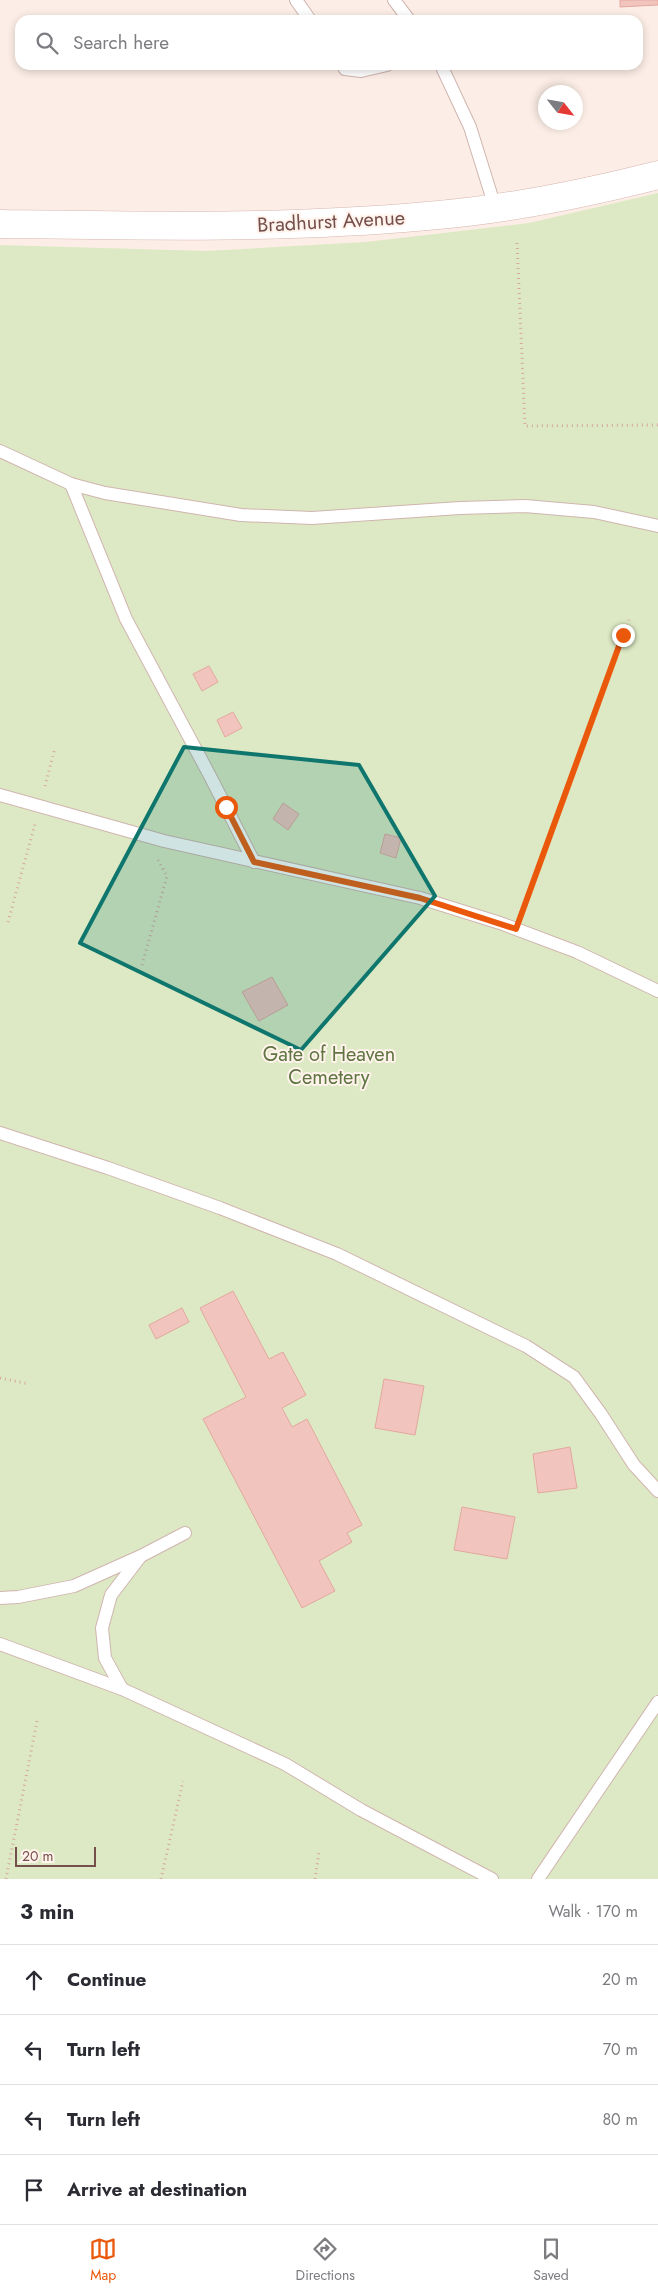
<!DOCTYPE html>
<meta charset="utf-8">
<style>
body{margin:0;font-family:Jost,sans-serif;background:#f7f7f7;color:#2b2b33}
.compass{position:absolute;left:538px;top:85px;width:45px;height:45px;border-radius:50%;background:#fff;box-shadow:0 2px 8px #0003;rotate:121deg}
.scale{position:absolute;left:15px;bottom:12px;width:81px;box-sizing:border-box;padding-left:5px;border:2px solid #754f4b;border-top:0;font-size:14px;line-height:18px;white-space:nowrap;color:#754f4b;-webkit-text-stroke:4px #fff3ec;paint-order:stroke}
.stop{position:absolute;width:15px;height:15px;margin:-11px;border:4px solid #ea580c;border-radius:50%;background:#fff}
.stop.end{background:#ea580c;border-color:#fff;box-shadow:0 1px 5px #0008}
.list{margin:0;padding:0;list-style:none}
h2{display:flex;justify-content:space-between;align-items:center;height:65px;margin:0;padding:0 20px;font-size:21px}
h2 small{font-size:16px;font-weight:400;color:#7c7c81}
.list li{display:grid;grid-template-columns:32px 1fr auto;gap:15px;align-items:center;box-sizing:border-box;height:70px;padding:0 20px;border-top:1px solid #e1e1e2}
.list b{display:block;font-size:19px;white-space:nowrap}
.list em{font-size:16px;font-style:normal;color:#7c7c81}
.icon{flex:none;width:28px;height:28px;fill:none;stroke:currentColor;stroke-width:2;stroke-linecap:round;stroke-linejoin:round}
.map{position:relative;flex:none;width:658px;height:1879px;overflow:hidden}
.search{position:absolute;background:#fff;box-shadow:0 2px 8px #0003;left:15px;right:15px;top:15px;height:55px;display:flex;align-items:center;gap:12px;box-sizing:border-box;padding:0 18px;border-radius:15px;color:#7c7c81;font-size:19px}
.sheet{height:345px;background:#fff}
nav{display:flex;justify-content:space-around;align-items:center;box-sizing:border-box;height:70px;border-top:1px solid #e1e1e2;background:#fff;font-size:14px;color:#7c7c81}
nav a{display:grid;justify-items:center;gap:2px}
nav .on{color:#ea580c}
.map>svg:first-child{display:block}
.green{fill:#dde9c4}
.building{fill:#f1c5be;stroke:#e3a79f}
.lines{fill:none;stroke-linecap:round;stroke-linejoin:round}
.service-casing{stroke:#d0b5af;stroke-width:14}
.secondary-casing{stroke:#d5b5af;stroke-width:29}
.path{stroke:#d6a8a1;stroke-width:3;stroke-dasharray:1 4;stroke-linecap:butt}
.service{stroke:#fff;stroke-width:12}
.secondary{stroke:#fff;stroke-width:28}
.route{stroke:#ea580c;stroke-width:6}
.marked{fill:#0f766e;fill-opacity:0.2;stroke:#0f766e;stroke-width:4;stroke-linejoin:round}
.labels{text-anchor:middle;stroke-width:4;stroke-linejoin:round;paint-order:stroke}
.street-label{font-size:20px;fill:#754f4b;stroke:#fff3ec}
.park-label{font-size:20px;fill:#5e7441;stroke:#fff3ec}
</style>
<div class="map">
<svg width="658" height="1879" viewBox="0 0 658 1879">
<rect width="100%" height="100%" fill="#fceee6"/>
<!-- green -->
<polygon class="green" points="658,193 658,1879 0,1879 0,245 206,251 366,242 529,223"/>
<!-- building -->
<g class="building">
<polygon points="620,0 658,0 658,5 620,7"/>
<polygon points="209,666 218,682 202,691 193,674"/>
<polygon points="233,712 242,728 225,737 217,720"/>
<polygon points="283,803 299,814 288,830 273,819"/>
<polygon points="385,834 401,838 396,858 380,853"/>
<polygon points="272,977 288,1005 259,1021 242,992"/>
<polygon points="233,1291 269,1359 283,1352 306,1395 282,1408 292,1427 307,1419 362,1525 347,1533 352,1542 319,1561 335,1591 302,1608 203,1419 246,1397 200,1308"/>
<polygon points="182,1308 189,1322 156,1339 149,1325"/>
<polygon points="384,1379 424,1386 415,1435 375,1428"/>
<polygon points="570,1447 577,1488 538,1493 533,1454"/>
<polygon points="462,1507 515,1517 507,1559 454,1550"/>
</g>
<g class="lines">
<!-- service casing -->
<g class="service-casing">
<g id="service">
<polyline points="296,0 310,20"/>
<polyline points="394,0 409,20"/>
<polyline points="343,65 345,69 361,71 387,65"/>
<polyline points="441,65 470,127 495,207"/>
<polyline points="0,451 71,484 105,493 241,515 312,518 460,508 525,506 594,512 658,526"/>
<polyline points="71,484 126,619 210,776 254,862"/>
<polyline points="0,795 164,841 420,898 500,923 577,952 658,991"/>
<polyline points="0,1133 108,1168 220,1208 337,1254 526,1346 574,1377 601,1414 634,1465 658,1491"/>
<polyline points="0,1598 18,1597 74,1586 141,1556 185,1533"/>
<polyline points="0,1644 122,1689 285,1764 361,1810 492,1879"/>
<polyline points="122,1689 105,1658 102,1628 111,1595 140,1557"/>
<polyline points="538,1879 658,1702"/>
</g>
</g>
<!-- secondary casing -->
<g class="secondary-casing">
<path id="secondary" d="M0,224C142,226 285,229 427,216C505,210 583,194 658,175"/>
</g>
<!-- path -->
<g class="path">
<polyline points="517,243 525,426 658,425"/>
<polyline points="45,786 55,748"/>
<polyline points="523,912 630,617"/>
<polyline points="8,922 35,824"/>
<polyline points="142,965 167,876 158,860"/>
<polyline points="0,1378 29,1384"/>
<polyline points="6,1879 37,1721"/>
<polyline points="161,1879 183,1781"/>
<polyline points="315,1879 319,1852"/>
</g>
<!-- service -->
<use href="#service" class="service"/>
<!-- secondary -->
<use href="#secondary" class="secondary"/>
</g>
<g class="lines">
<!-- route -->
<polyline class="route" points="226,807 254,862 420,898 516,929 623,635"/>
</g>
<!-- marked area -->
<path class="marked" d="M184,747L359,765L435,896L301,1050L80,943Z"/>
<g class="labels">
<!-- street labels -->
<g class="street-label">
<text transform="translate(331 221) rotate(-3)" y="7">Bradhurst Avenue</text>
</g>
<!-- park labels -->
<g class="park-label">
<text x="329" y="1061">Gate of Heaven<tspan x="329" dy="23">Cemetery</tspan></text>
</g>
</g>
</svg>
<svg class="compass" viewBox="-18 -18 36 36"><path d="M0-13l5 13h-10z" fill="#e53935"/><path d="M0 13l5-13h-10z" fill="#7c7c81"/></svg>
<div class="scale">20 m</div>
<div class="stop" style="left:226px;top:807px"></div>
<div class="stop end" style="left:623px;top:635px"></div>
<div class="search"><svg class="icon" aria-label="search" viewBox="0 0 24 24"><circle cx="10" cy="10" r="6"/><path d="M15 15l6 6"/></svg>Search here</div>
</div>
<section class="sheet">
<h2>3 min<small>Walk · 170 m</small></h2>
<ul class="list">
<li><svg class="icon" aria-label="ahead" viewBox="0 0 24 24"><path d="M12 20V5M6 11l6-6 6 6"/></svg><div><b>Continue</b></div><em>20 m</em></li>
<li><svg class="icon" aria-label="left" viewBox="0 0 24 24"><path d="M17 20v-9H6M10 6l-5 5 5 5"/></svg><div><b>Turn left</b></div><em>70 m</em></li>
<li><svg class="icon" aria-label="left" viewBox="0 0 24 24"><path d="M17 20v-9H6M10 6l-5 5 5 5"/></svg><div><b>Turn left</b></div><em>80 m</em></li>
<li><svg class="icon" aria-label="arrive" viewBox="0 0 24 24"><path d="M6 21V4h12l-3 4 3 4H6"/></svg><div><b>Arrive at destination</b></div></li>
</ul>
</section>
<nav>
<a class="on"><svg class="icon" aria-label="map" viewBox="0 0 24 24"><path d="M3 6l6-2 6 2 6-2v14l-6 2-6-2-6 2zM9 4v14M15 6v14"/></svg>Map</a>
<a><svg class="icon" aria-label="directions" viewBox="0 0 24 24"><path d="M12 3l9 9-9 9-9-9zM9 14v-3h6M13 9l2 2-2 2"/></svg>Directions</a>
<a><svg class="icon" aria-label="saved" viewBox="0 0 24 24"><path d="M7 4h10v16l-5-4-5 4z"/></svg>Saved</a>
</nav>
